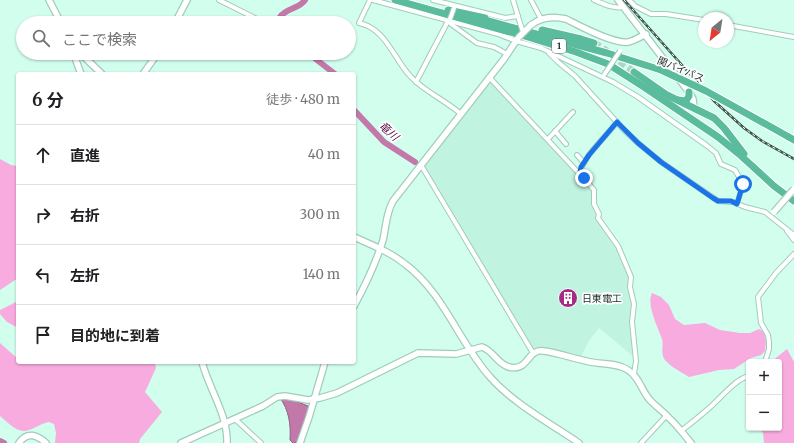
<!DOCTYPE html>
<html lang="ja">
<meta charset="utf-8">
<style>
body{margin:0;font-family:Merriweather,"Noto Sans JP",serif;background:#f2f2f2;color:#202124}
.controls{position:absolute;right:12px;bottom:12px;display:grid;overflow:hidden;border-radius:4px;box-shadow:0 1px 3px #0004}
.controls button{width:36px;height:36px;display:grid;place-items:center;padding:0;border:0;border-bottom:1px solid #e0e0e0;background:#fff;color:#202124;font:20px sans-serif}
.compass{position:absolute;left:698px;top:12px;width:36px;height:36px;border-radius:50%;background:#fff;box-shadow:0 1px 3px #0004;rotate:210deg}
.stop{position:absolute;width:12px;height:12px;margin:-9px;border:3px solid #1a73e8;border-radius:50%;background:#fff}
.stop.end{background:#1a73e8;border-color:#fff;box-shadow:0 1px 4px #0008}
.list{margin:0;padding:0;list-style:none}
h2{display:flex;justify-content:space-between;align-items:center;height:52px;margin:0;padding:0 16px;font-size:17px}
h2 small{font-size:13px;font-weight:400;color:#757577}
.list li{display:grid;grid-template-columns:26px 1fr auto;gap:12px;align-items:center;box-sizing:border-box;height:60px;padding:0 16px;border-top:1px solid #e0e0e0}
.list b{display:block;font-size:15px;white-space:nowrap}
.list em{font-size:13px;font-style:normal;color:#757577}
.icon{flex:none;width:22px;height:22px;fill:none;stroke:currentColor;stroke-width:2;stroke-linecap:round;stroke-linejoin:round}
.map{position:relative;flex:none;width:794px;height:443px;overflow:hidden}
.search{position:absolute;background:#fff;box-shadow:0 1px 3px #0004;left:16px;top:16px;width:340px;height:44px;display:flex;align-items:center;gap:10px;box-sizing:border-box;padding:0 14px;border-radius:22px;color:#757577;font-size:15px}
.panel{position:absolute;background:#fff;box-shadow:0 1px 3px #0004;left:16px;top:72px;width:340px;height:292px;border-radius:4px}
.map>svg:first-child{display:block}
.built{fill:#c0f3e0}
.green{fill:#f8abde}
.water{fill:#c378aa;stroke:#916182}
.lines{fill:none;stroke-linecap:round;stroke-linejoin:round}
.river{stroke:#c378aa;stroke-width:6}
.highway-tunnel{stroke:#add4c6;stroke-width:7;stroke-dasharray:7 3.5;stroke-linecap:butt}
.street-casing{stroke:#a1ccbc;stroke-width:6}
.secondary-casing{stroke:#a1ccbc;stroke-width:8}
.highway-casing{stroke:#fff;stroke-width:9}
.street{stroke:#fff;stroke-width:4}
.secondary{stroke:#fff;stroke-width:5.5}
.highway{stroke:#5abb9d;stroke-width:7}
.rail-casing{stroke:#3c524a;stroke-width:2.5}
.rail{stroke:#fff;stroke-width:1;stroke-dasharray:3;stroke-linecap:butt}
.street-bridge-casing{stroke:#a1ccbc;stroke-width:6;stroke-linecap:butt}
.secondary-bridge-casing{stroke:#a1ccbc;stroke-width:8;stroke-linecap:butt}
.highway-bridge-casing{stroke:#fff;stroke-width:9;stroke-linecap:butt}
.street-bridge{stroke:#fff;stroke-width:4}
.secondary-bridge{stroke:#fff;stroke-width:5.5}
.highway-bridge{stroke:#5abb9d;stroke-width:7}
.route{stroke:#1a73e8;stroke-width:5}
.labels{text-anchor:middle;stroke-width:3.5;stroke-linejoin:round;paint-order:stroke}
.shield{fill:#fff;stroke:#5f6b67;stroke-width:1}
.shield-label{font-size:9px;font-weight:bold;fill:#1b2c26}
.street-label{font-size:10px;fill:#1b2c26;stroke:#fff}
.poi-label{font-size:10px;fill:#1b2c26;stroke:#fff;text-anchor:start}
.water-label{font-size:11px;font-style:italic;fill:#4e093e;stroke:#fff}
</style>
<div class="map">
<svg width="794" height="443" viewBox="0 0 794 443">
<rect width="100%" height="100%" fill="#d2feee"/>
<!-- built -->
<polygon class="built" points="488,82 492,82 593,190 598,214 596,217 617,246 630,277 633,299 635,358 599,328 590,339 580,358 543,347 533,349 424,166 424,163"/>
<!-- green -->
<g class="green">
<polygon points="0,159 11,165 18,166 18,278 0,290"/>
<path d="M652,293L661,297L669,305L675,319L684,325L705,323L720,330L740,333H750L759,329L764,332L766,341L765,351L761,355L751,358L734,369L719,370L689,377C681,372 671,367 665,360C660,354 664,345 662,339C658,327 646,305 652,293Z"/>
<polygon points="18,301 18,328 7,322 0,314 0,310"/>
<path d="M0,343L18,359V362H155L156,368L145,392L162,412L140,439L139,443H55L56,433L54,424L49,422C41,423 33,430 25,431C16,432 6,421 0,416Z"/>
<polygon points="787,349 794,362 794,443 764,443 763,433 759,428 779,428 779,362 771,362"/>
</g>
<!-- water -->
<path class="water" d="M280,398L293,400L308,406L309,409L297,443H293L290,440C291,425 289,410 280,398Z"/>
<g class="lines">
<!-- river -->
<g class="river">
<path d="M282,23L280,17C286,8 299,9 305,0"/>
<polyline points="308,53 335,74"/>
<polyline points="354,110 384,142 415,162"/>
<polyline points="0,441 4,443"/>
</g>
<!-- highway-tunnel -->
<polyline class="highway-tunnel" points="594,43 604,49 634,72"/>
<!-- street casing -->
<g class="street-casing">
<g id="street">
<polyline points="219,0 265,23"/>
<path d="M370,0L359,23C386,28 394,60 411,77C425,92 445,100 461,114"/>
<polyline points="373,0 498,34 516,41 541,48 613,82 638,97 706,145 716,153 721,164 735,170 743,184 737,204"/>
<polyline points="433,0 505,18 518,16"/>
<polyline points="513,0 520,23"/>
<polyline points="531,0 541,19"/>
<path d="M594,0C604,4 613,9 624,7"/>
<polyline points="629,0 635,6 651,14 666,14 704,20"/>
<polyline points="449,21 451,24 477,43 494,47 507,54"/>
<polyline points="728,25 794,37"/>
<polyline points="549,53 558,62 575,76 624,130 638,143 661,162 718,201 733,202 745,207 765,212 794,235"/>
<polyline points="489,77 588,183 594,190 594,204 599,214 598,218 618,246 631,277 630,287 634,304 632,322 636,361 634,374"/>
<polyline points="416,82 447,23 450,19"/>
<polyline points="555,131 566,144"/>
<polyline points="548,139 573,112"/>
<polyline points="577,155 584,163"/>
<polyline points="421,165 533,353"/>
<path d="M580,173C584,155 605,138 617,122"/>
<polyline points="787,231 794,240"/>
<polyline points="765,362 769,349 769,342 768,335 761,323 758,297 776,273 794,254"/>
<polyline points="235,419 261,443"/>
<path d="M681,431C690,424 699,417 708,409C719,400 735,379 749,376"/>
<polyline points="641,443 667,415"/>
</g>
</g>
<!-- secondary casing -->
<g class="secondary-casing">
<g id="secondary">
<polyline points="49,0 61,23"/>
<polyline points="618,0 689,92 693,99 694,108"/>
<polyline points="175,23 187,0"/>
<path d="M531,25C541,17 553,16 566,19C580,26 613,44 628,42C634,41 640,37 646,34"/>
<polyline points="80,53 102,74"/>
<polyline points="74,55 81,74"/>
<polyline points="143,74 158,53"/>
<path d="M354,237C372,245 390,252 405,264C444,293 459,343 491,378C513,403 551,424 579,443"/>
<path d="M354,306C366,284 376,263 383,240C386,227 386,213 393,201L504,59L518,38"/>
<path d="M202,362C209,389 228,415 227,443"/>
<path d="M19,443C27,431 37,435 46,443"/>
<path d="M181,443L263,406L277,397L285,396L308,400L320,398L337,393L418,353L456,354L482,347C494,351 497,364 509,367C529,372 527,348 544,351C558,353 572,358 586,361C600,365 616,362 628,370C639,377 641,389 649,399C655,406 663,411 669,418C677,425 684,435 691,443"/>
<polyline points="300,443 309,417 325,362"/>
</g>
</g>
<!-- highway casing -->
<g class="highway-casing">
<g id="highway">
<polyline points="395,0 528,37 576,52 608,64 644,87 718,137 739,154 774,186 794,201"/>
<polyline points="448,10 485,18"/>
<polyline points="481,19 607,53 661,70"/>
<polyline points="542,30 581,39 594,43"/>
<polyline points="634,72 667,95 714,118 724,128 744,154"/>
<polyline points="678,100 686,101 689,96 689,92"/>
<polyline points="787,136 794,140"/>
</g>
</g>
<!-- street -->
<use href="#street" class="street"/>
<!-- secondary -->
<use href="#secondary" class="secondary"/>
<!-- highway -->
<use href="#highway" class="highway"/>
<!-- rail casing -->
<g class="rail-casing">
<polyline id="rail" points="624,0 714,101 744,128 762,141 794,159"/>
</g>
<!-- rail -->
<use href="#rail" class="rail"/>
<!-- street-bridge casing -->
<g class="street-bridge-casing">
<g id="street-bridge">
<polyline points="450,19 454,8"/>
<polyline points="520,23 523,32"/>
<polyline points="604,75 620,51"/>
</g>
</g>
<!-- secondary-bridge casing -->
<g class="secondary-bridge-casing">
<g id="secondary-bridge">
<polyline points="518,38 531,25"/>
<polyline points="774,212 794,189"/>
</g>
</g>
<!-- highway-bridge casing -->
<g class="highway-bridge-casing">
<polyline id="highway-bridge" points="661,70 706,91 787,136"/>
</g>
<!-- street-bridge -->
<use href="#street-bridge" class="street-bridge"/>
<!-- secondary-bridge -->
<use href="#secondary-bridge" class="secondary-bridge"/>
<!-- highway-bridge -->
<use href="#highway-bridge" class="highway-bridge"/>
</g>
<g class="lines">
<!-- route -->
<polyline class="route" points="584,178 580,173 581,167 589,155 617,122 638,143 661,162 713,198 718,201 731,201 737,204 743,184"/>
</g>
<!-- icons -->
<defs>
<g id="building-disc" transform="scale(1)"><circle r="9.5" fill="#a32c84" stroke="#fff"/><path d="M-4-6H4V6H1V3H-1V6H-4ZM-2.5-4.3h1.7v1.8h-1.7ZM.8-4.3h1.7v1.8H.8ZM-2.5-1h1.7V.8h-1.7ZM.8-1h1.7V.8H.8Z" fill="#fff"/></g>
</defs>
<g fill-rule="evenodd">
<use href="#building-disc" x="568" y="298"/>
</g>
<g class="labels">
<!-- shield labels -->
<rect class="shield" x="552" y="39" width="14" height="14" rx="3"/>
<g class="shield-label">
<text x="559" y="49">1</text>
</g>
<!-- street labels -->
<g class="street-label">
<text transform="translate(681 69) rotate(23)" y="4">関バイパス</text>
</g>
<!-- poi labels -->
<g class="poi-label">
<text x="582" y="302">日東電工</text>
</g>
<!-- water labels -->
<g class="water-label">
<text transform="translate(389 131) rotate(42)" y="4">竜川</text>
</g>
</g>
</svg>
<div class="controls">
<button>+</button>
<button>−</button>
</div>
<svg class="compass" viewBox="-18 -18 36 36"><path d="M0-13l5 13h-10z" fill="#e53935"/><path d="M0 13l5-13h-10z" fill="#757577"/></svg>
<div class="stop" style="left:743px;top:184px"></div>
<div class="stop end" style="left:584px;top:178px"></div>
<div class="search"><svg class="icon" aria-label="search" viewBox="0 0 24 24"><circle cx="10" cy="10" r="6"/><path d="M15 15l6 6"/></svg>ここで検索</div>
<section class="panel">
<h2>6 分<small>徒歩 · 480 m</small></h2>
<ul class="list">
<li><svg class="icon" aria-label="ahead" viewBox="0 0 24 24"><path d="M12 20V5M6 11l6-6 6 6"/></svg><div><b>直進</b></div><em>40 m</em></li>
<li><svg class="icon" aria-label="right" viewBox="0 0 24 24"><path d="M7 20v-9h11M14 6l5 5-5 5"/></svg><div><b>右折</b></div><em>300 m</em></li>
<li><svg class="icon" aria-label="left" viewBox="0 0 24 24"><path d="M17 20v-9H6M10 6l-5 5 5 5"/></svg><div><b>左折</b></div><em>140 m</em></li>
<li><svg class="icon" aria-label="arrive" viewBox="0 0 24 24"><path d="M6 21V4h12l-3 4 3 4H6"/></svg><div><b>目的地に到着</b></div></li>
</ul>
</section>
</div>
